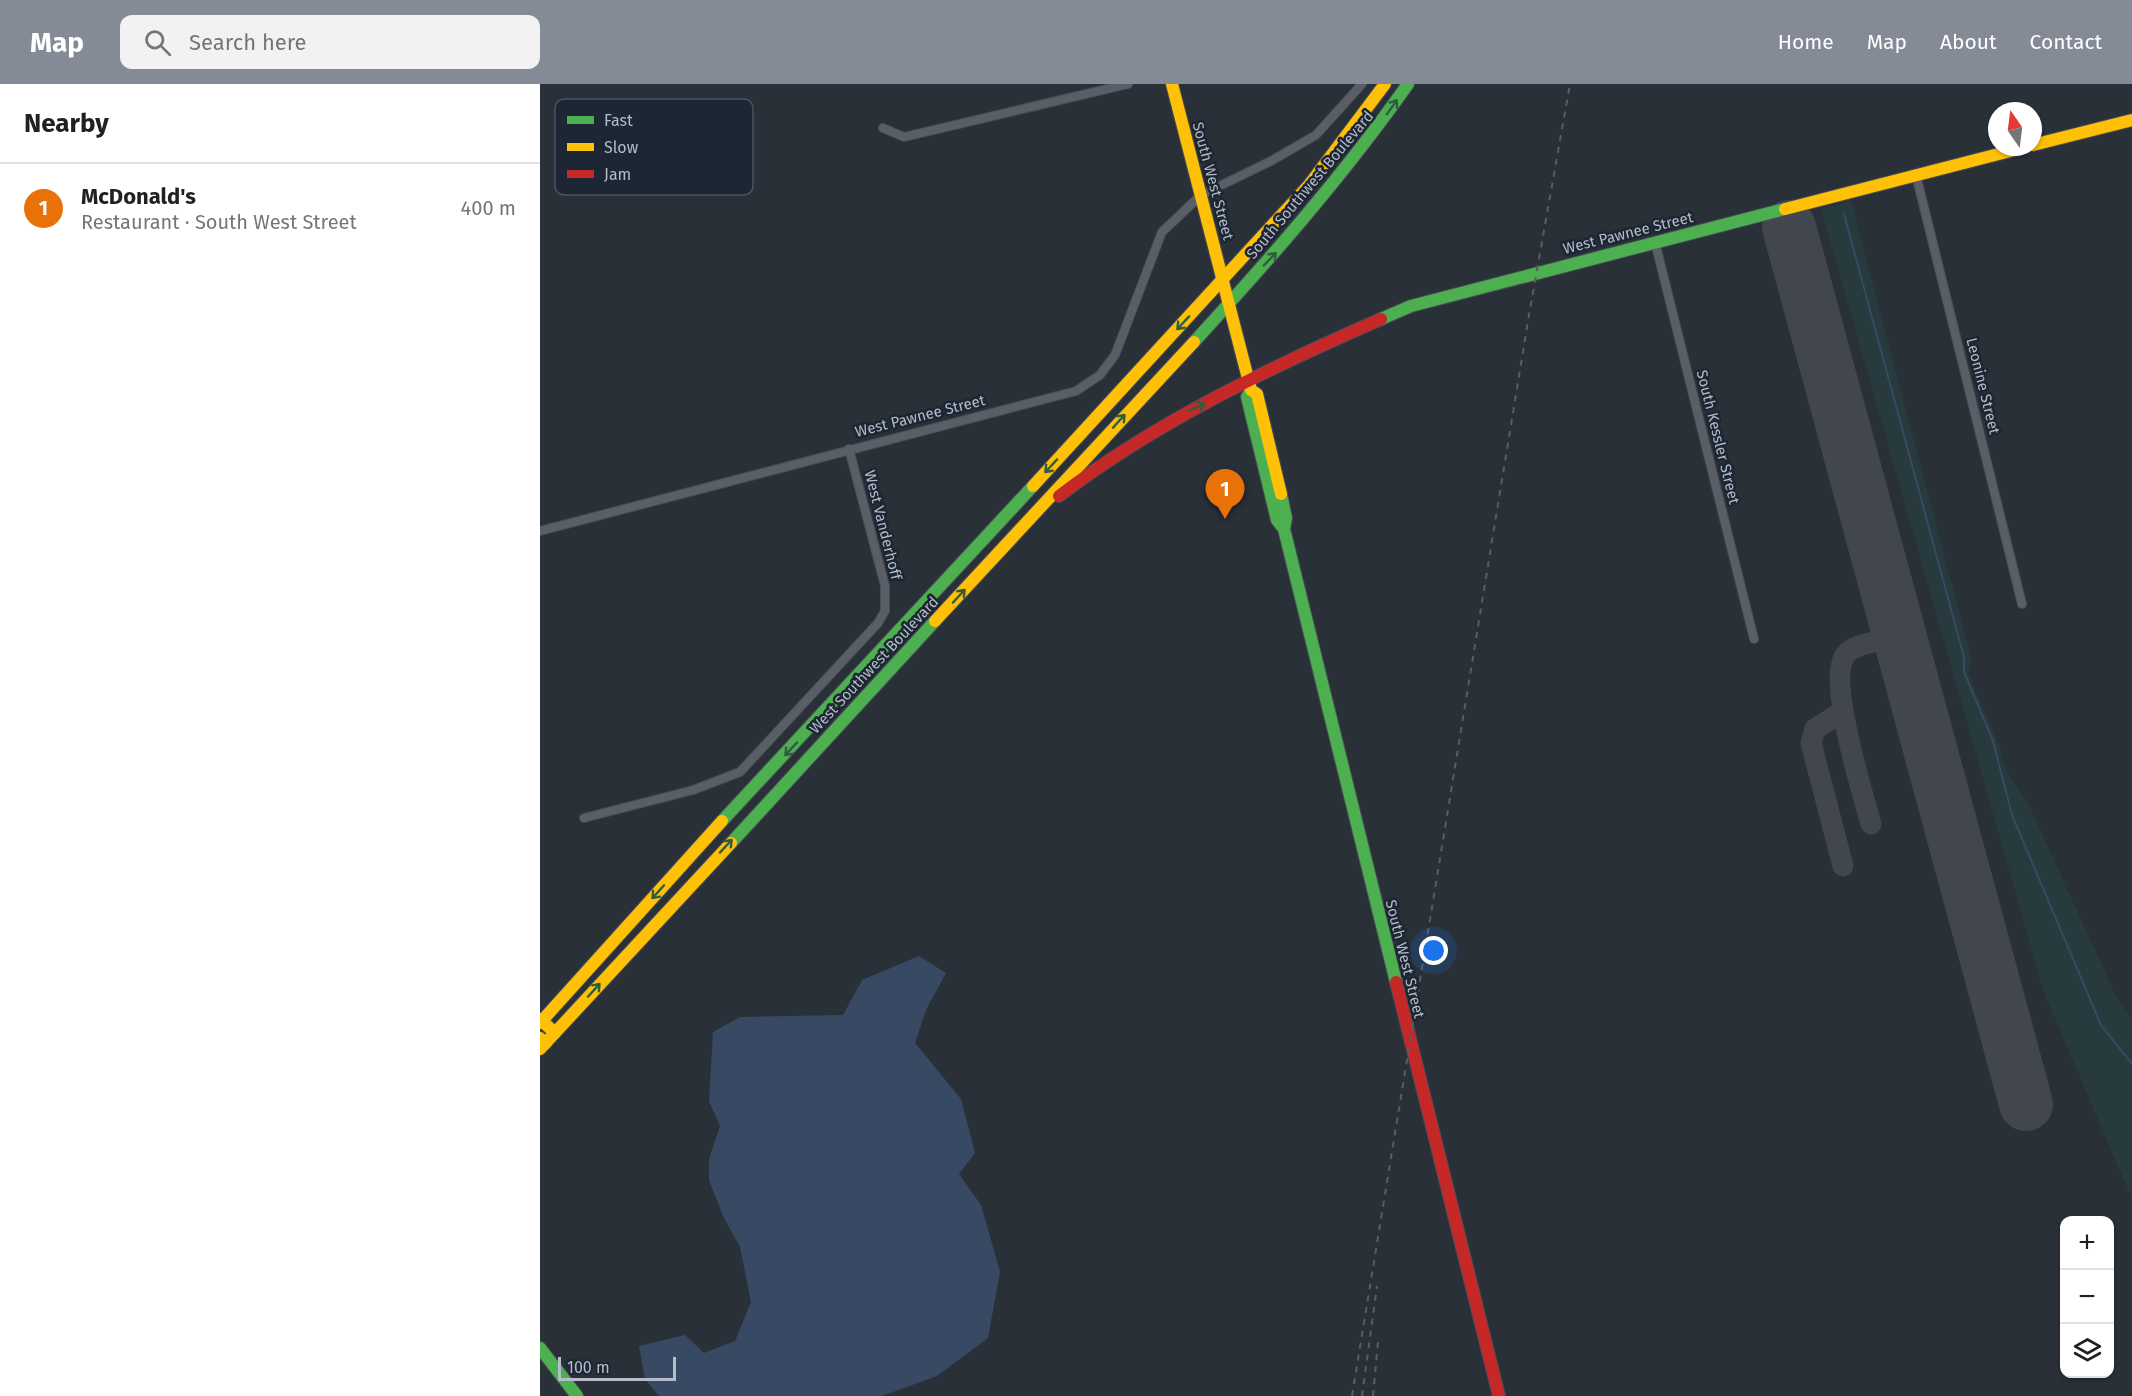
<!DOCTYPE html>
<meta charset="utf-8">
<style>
body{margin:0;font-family:"Fira Sans",sans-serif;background:#f2f2f2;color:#202124}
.controls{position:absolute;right:18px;bottom:18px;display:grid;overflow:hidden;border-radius:12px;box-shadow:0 2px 4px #0004}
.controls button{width:54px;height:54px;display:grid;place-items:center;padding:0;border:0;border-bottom:2px solid #e0e0e0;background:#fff;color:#202124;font:30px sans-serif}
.compass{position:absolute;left:1448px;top:18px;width:54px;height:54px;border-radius:50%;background:#fff;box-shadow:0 2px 4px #0004;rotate:346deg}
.scale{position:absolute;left:18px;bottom:15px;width:118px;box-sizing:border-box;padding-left:6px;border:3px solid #b4bcc9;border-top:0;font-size:16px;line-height:21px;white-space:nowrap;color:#b4bcc9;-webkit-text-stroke:4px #1d2633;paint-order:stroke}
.you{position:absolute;left:894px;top:867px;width:21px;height:21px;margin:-15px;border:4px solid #fff;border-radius:50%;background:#1a73e8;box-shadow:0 0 0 9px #1a73e833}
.badge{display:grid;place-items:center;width:39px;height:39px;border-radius:50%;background:#848b96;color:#fff;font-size:20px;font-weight:700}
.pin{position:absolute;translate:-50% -50px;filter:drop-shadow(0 2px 3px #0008)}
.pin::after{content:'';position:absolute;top:32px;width:21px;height:18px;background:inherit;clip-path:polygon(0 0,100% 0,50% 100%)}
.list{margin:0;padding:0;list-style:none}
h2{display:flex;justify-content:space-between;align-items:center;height:78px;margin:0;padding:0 24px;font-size:26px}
h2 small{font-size:20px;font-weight:400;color:#757577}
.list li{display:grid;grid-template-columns:39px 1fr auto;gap:18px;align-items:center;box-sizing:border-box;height:90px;padding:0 24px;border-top:2px solid #e0e0e0}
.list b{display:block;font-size:22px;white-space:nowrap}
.list p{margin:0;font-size:20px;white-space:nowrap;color:#757577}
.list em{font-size:20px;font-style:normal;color:#757577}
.icon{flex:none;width:33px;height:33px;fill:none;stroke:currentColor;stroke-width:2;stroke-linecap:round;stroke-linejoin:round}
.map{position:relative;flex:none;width:1592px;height:1312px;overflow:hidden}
header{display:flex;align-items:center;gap:36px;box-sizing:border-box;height:84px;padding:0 30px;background:#848b96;color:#fff}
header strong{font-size:28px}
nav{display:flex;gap:33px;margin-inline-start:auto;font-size:21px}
.search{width:420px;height:54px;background:#f2f2f2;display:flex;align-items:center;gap:15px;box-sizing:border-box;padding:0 21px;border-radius:12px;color:#757577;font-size:22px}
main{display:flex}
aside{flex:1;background:#fff}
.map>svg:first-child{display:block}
.green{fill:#273a3e}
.water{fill:#384963}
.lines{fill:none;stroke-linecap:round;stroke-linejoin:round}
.stream{stroke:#384963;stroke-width:2}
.taxiway{stroke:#42464e;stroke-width:21}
.runway{stroke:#42464e;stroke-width:54}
.street-casing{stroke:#484c53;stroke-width:10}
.fast-casing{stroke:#484c53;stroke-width:14}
.slow-casing{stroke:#484c53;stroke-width:14}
.jam-casing{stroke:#484c53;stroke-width:14}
.street{stroke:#5a5e66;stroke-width:8}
.fast{stroke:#4caf50;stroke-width:12}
.slow{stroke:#ffc107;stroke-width:12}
.jam{stroke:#c62828;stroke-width:12}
.rail{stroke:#595d64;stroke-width:2;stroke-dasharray:6 6;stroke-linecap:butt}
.oneway{stroke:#305d3f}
.labels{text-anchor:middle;stroke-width:5;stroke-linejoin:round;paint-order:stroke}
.street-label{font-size:15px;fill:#b4bcc9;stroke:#1d2633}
.key{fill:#1d2633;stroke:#4a5360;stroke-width:1.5}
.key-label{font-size:16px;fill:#b4bcc9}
</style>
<header>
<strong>Map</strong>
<div class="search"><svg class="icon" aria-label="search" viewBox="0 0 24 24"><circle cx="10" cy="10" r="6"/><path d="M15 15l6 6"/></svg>Search here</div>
<nav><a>Home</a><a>Map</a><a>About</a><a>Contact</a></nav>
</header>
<main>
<aside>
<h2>Nearby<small></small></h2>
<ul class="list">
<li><span class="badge" style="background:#e8710a">1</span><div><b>McDonald's</b><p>Restaurant · South West Street</p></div><em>400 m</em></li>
</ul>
</aside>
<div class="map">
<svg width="1592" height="1312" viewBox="0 0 1592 1312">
<rect width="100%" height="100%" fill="#2a3038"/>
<!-- green -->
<polygon class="green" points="1311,117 1432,577 1428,589 1459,661 1466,685 1491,726 1578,916 1592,935 1592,1115 1504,909 1281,125"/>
<!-- water -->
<polygon class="water" points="379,872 406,889 386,926 375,959 421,1015 435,1069 419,1090 441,1121 460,1188 448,1254 397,1292 342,1312 119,1312 105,1295 99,1262 145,1251 164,1269 195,1257 211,1218 200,1163 183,1132 169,1096 169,1075 180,1042 169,1017 173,948 200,933 303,931 322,896"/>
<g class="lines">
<!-- stream -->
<polyline class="stream" points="1304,130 1424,573 1424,588 1453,657 1472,731 1561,941 1592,980"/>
<!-- taxiway -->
<g class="taxiway">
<polyline points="1302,628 1275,645 1271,659 1303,782"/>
<path d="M1331,740C1323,710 1285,591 1307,569C1318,558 1345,557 1360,553"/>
</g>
<!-- runway -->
<polyline class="runway" points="1249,143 1486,1020"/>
<!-- street casing -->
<g class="street-casing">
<g id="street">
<polyline points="343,44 364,53 588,0"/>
<polyline points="1376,91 1482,520"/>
<polyline points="1115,158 1214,555"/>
<polyline points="0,447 536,307 560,291 575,271 622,148 661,111 731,77 776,51 822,0"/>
<polyline points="44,734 153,706 200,688 338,539 345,527 345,502 309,365"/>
</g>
</g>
<!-- fast casing -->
<g class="fast-casing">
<g id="fast">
<polyline points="841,235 871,222 1245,125"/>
<path d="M654,258C730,175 803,92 868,0"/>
<polyline points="711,306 707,313 737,436 744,445"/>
<polyline points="741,410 746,434 744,445 856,898"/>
<polyline points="182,737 493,402"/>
<polyline points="191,759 395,537"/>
<polyline points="0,1264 37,1312"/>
</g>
</g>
<!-- slow casing -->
<g class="slow-casing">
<g id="slow">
<polyline points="632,0 711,306 717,310 741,410"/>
<polyline points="1493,61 1592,36"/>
<polyline points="1245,125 1486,63"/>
<polyline points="493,402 769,101 845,0"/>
<polyline points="395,537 654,258"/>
<polyline points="0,935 15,949"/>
<polyline points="0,939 182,737"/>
<polyline points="0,954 6,959"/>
<polyline points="0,965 191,759"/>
</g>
</g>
<!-- jam casing -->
<g class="jam-casing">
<g id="jam">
<path d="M519,412C616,338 729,284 841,235"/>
<polyline points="856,898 959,1312"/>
</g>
</g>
<!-- street -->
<use href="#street" class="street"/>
<!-- fast -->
<use href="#fast" class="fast"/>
<!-- slow -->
<use href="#slow" class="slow"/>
<!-- jam -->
<use href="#jam" class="jam"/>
<!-- rail -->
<g class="rail">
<polyline points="812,1312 989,231 1030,0"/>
<polyline points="822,1312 837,1202"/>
<polyline points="833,1312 838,1258"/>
</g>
</g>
<!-- one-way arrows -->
<defs><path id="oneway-shaft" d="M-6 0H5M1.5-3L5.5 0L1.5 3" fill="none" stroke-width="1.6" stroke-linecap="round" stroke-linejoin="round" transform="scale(1.5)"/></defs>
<g class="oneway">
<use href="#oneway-shaft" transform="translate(852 23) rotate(-55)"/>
<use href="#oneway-shaft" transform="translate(730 175) rotate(-46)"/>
<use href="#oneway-shaft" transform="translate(643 239) rotate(133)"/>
<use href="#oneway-shaft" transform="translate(657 323) rotate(-26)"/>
<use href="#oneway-shaft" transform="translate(579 337) rotate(-48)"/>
<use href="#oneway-shaft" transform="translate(511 382) rotate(133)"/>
<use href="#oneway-shaft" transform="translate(419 512) rotate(-47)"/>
<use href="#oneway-shaft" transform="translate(251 665) rotate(133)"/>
<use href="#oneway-shaft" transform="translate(186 762) rotate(-47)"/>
<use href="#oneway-shaft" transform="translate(118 808) rotate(132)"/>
<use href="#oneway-shaft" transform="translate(54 906) rotate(-48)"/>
</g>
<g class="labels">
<!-- street labels -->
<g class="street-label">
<text transform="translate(673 97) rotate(75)" y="5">South West Street</text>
<text transform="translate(770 101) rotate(-50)" y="5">South Southwest Boulevard</text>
<text transform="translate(1088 149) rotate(-14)" y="5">West Pawnee Street</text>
<text transform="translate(1443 302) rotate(76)" y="5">Leonine Street</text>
<text transform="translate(380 332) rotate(-14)" y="5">West Pawnee Street</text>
<text transform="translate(1178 353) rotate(76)" y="5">South Kessler Street</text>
<text transform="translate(343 441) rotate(76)" y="5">West Vanderhoff</text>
<text transform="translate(334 581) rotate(-47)" y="5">West Southwest Boulevard</text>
<text transform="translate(865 875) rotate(76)" y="5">South West Street</text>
</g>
</g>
<!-- legend -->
<rect x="15" y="15" width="198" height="96" rx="9" class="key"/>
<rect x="27" y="32" width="27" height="8" fill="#4caf50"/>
<rect x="27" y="59" width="27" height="8" fill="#ffc107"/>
<rect x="27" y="86" width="27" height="8" fill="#c62828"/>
<g class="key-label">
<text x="64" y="42">Fast</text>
<text x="64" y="69">Slow</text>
<text x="64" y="96">Jam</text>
</g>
</svg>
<div class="controls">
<button>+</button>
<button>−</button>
<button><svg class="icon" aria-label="layers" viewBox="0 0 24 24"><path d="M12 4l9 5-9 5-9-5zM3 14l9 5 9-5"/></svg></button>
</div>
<svg class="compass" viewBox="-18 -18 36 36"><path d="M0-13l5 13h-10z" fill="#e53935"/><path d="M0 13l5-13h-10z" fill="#757577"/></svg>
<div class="scale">100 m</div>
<div class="you"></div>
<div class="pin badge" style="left:685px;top:435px;background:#e8710a">1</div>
</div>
</main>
